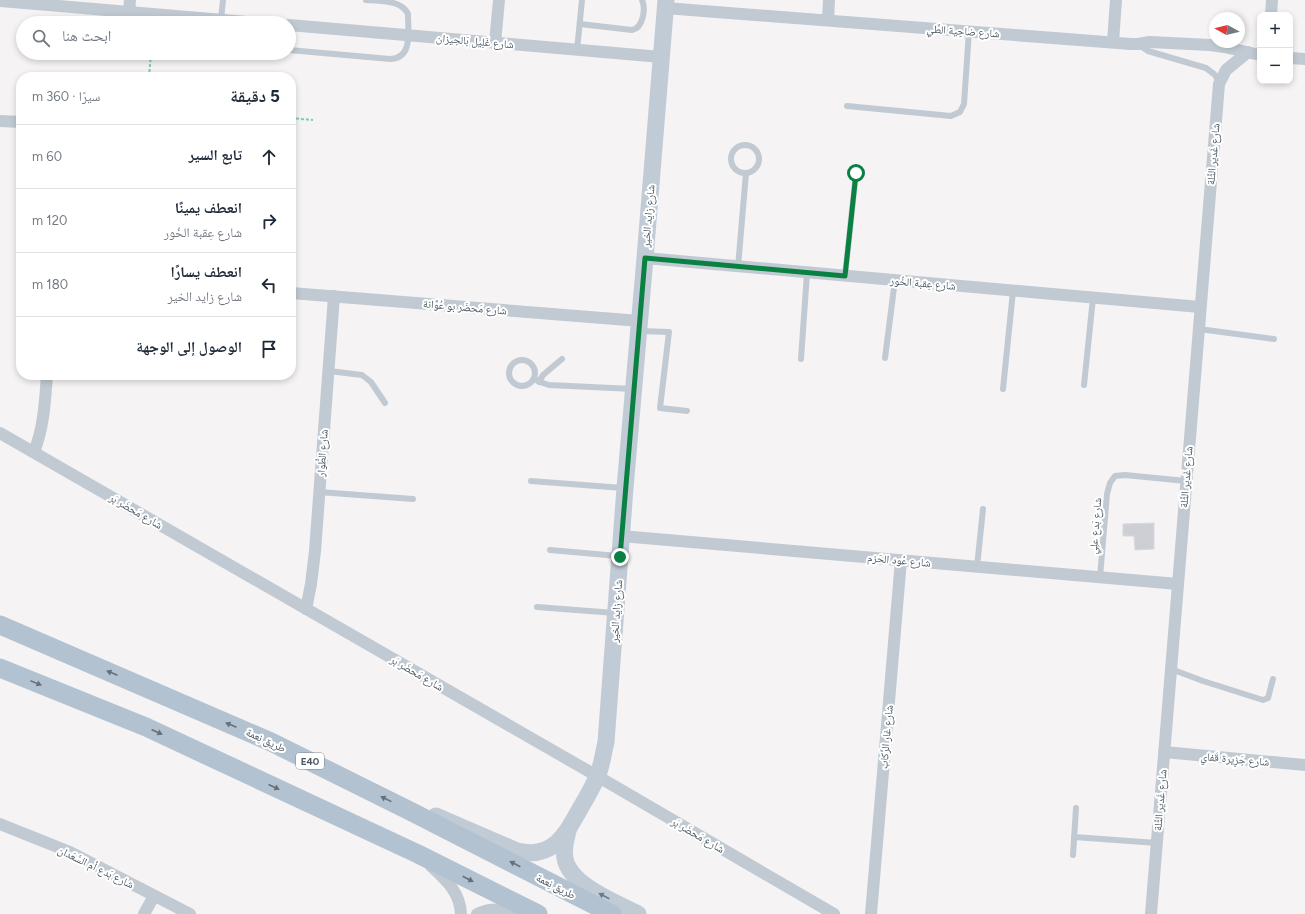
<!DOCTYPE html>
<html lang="ar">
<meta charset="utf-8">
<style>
body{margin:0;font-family:Figtree,"Noto Naskh Arabic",sans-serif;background:#f6f6f7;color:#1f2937;direction:rtl}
.controls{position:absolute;right:12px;top:12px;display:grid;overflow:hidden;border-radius:8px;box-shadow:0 2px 6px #0003}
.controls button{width:36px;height:36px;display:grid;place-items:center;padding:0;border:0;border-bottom:1px solid #e0e1e3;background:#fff;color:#1f2937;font:20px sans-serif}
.compass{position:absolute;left:1209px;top:12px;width:36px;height:36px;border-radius:50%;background:#fff;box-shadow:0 2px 6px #0003;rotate:278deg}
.stop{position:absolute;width:12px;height:12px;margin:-9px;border:3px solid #0b8043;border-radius:50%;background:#fff}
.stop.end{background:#0b8043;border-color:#fff;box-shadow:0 1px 4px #0008}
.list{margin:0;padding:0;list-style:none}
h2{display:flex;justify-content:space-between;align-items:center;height:52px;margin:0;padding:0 16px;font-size:17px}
h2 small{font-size:13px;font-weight:400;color:#747a83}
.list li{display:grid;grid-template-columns:26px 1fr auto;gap:12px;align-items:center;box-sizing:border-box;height:64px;padding:0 16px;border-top:1px solid #e0e1e3}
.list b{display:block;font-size:15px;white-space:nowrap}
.list p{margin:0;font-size:13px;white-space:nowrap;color:#747a83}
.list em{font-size:13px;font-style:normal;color:#747a83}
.icon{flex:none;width:22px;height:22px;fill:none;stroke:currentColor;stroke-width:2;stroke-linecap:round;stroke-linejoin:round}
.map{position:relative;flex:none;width:1305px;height:914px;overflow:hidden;direction:ltr}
.search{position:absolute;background:#fff;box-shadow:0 2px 6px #0003;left:16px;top:16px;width:280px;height:44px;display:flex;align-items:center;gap:10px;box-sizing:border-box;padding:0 14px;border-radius:22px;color:#747a83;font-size:15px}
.panel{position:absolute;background:#fff;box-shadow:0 2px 6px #0003;left:16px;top:72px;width:280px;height:308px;border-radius:16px;direction:rtl}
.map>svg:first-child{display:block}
.building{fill:#cdcfd5;stroke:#d7d9de}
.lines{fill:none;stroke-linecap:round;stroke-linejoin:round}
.path{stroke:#7ad0a6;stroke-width:2;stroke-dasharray:3 2;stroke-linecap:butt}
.lane{stroke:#c1cad2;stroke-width:6}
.street{stroke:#c1cad2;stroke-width:12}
.secondary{stroke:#c1cbd6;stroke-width:17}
.primary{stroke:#b3c2d1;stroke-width:19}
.oneway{fill:#64717d}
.oneway2{fill:#6e7984}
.route{stroke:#0b8043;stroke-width:5}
.labels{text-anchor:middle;stroke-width:4;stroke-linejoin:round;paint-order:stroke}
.shield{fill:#fff;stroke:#808990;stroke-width:1}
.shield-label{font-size:10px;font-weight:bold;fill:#4a5661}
.street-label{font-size:11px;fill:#4a5661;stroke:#fff}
</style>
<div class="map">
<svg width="1305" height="914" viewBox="0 0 1305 914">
<rect width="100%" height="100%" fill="#f5f3f3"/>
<!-- building -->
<polygon class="building" points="1154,523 1154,549 1135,550 1134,536 1123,536 1123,524"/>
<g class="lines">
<!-- path -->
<g class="path">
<polyline points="149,77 151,53"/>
<polyline points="291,118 313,120"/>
</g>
<!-- lane -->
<g class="lane">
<polyline points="221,20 223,0"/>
<path d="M580,24L632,30C643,28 646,9 642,0"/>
<polyline points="1139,45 1148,51 1206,68 1214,74 1217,78 1218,82"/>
<path d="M289,50L390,59C413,59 408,31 408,14C402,0 380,1 366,0"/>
<polyline points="577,50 582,0"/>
<polyline points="847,106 951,116 960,112 964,104 969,31"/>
<circle cx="745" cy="159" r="14"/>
<polyline points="738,267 746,173"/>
<polyline points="845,276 856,173"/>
<polyline points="1199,329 1274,339"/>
<polyline points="640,331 669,332 660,408 687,411"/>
<polyline points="885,358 895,280"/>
<polyline points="801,359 807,273"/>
<circle cx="522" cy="373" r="13"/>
<polyline points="329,371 362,375 371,382 385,403"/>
<polyline points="534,379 543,383 549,385 633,389"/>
<polyline points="539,382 543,375 562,359"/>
<polyline points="1084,385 1093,298"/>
<polyline points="1003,389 1013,291"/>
<polyline points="531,481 623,488"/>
<polyline points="319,492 413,499"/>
<polyline points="550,550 618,556"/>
<polyline points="977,567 983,509"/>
<polyline points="1100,577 1107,494 1110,483 1115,476 1125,475 1186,481"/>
<polyline points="537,607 615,613"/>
<polyline points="1171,669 1203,681 1263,700 1268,698 1273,679"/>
<polyline points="1074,837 1157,843"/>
<polyline points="1073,855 1076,808"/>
</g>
<!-- street -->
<g class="street">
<polyline points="0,1 259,23"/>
<polyline points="665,8 1131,44 1138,44 1150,42 1210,45 1224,47 1260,55"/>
<polyline points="129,12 130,0"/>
<polyline points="1271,15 1272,0"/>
<polyline points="828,20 829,0"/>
<polyline points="289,25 661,57"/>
<polyline points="1113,42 1116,0"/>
<polyline points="495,43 499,0"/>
<polyline points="1290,58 1305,59"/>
<polyline points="0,121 21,122"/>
<polyline points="645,258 1200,307"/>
<polyline points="291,293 640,321"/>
<polyline points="0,433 597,776 834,914"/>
<path d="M34,452C44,427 45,401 47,375"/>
<polyline points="621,536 1178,584"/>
<polyline points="306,609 311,584 315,551 334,296"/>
<polyline points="1164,752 1305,765"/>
<polyline points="0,824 70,852 190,914"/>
<path d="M431,866C446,880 460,892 461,914"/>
<polyline points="144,914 154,896"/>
<path d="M477,914C493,906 506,910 523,914"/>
<polyline points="871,914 901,560"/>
<polyline points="1151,914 1219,84 1226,70 1248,52"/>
</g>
<!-- secondary -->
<g class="secondary">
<path d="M436,816L517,851C553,860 566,834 581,807C587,797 592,788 597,777C602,766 603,754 606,742L625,488L645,258L666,0"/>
<path d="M568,831C566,839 563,849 565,858C569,885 617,903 638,914"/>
</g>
<!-- primary -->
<g class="primary">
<polyline points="0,625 271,742 410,811 612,914"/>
<polyline points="0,668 146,727 418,854 538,914"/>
</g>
</g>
<!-- one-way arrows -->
<defs><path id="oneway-solid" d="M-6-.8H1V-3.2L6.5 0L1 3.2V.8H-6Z"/></defs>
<g class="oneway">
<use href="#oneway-solid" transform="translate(112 673) rotate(-157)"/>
<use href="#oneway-solid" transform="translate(36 683) rotate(22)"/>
<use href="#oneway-solid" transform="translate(231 725) rotate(-157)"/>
<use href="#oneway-solid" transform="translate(157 732) rotate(25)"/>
<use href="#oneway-solid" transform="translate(274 787) rotate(25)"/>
<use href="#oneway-solid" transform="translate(386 799) rotate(-154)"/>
<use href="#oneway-solid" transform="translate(515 864) rotate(-153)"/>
<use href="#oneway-solid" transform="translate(468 879) rotate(27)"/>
</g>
<use class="oneway2" href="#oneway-solid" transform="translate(604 896) rotate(-152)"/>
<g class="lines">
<!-- route -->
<polyline class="route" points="620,557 645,258 845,276 856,173"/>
</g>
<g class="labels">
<!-- shield labels -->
<rect class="shield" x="296" y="753" width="28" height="16" rx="3"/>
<g class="shield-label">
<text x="310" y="765">E40</text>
</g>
<!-- street labels -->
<g class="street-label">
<text transform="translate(963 31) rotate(4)" y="4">شارع ضاحِية الطَّي</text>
<text transform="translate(475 41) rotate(5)" y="4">شارع غَلِيل بَالجيزان</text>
<text transform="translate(1213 154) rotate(-85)" y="4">شارع غَدير الثَّلة</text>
<text transform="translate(648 216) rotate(-85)" y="4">شارع زايد الخير</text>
<text transform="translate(923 283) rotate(5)" y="4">شارع عِقبة الخُور</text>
<text transform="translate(465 307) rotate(5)" y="4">شارع مَحضَر بو عُوَّانة</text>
<text transform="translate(322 453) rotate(-86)" y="4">شارع الطُّوار</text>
<text transform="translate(1186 477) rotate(-85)" y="4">شارع غَدير الثَّلة</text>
<text transform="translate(136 511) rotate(30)" y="4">شارع مَحضَر بَر</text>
<text transform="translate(1095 526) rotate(-85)" y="4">شارع بَدع علِي</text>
<text transform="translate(899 560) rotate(5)" y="4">شارع عُود الحَزم</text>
<text transform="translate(616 611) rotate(-86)" y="4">شارع زايد الخير</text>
<text transform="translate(417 673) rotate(30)" y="4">شارع مَحضَر بَر</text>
<text transform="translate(886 737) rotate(-85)" y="4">شارع غار الرِّكاب</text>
<text transform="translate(266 740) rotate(25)" y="4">طريق نِعمة</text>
<text transform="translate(1235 759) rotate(5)" y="4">شارع جَزِيرة قَفاي</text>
<text transform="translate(1160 800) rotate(-85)" y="4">شارع غَدير الثَّلة</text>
<text transform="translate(698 835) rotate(30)" y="4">شارع مَحضَر بَر</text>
<text transform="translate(96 867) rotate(26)" y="4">شارع بَدع أم السَّعَدان</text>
<text transform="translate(556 886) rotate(27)" y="4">طريق نِعمة</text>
</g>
</g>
</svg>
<div class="controls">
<button>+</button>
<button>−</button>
</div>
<svg class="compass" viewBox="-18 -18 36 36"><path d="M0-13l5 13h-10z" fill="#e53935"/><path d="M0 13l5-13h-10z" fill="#747a83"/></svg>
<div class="stop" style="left:856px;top:173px"></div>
<div class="stop end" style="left:620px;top:557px"></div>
<div class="search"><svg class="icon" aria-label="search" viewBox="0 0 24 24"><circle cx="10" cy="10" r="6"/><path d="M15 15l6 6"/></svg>ابحث هنا</div>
<section class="panel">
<h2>5 دقيقة<small>سيرًا · 360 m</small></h2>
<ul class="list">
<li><svg class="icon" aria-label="ahead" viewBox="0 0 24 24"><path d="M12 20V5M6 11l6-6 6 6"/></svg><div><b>تابع السير</b></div><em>60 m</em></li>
<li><svg class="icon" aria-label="right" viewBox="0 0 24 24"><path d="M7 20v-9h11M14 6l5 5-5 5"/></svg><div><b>انعطف يمينًا</b><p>شارع عِقبة الخُور</p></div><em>120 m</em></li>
<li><svg class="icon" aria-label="left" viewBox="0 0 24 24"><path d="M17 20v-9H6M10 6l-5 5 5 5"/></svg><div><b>انعطف يسارًا</b><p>شارع زايد الخير</p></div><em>180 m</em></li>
<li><svg class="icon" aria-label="arrive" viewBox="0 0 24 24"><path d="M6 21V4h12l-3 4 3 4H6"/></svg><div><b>الوصول إلى الوجهة</b></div></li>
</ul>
</section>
</div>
